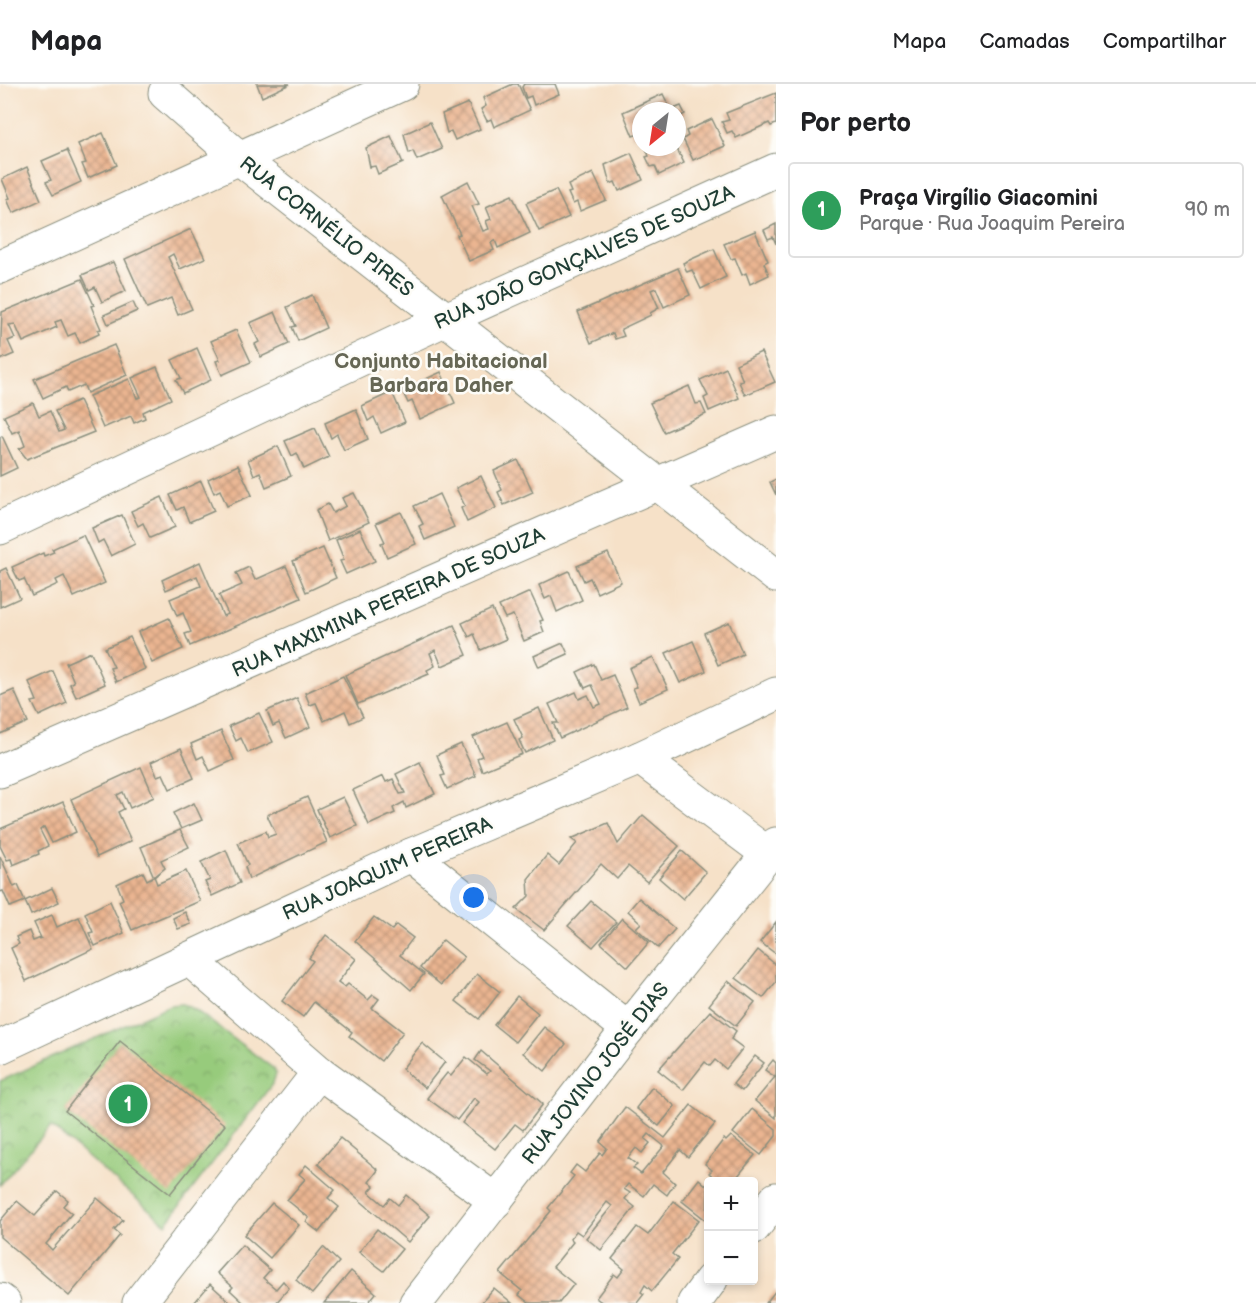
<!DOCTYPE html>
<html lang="pt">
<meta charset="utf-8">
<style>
body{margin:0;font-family:"Balsamiq Sans",sans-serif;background:#f2f2f2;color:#202124}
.controls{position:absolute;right:18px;bottom:18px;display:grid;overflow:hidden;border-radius:6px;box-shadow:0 3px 9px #0003}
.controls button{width:54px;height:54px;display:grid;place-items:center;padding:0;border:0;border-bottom:2px solid #e0e0e0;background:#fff;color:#202124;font:30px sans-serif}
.compass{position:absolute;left:632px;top:18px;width:54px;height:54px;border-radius:50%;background:#fff;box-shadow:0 3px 9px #0003;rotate:210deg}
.you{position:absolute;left:474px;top:814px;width:21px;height:21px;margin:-15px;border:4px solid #fff;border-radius:50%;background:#1a73e8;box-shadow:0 0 0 9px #1a73e833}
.badge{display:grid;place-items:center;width:39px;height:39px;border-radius:50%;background:#0b8043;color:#fff;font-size:20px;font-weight:700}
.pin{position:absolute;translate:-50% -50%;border:3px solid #fff;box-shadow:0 2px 6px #0006}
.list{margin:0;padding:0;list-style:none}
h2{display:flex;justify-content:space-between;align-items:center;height:78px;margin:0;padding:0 24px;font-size:26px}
h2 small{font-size:20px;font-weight:400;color:#757577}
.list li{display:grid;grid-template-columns:39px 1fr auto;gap:18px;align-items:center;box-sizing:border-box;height:96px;margin:0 12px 12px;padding:0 12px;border:2px solid #e0e0e0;border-radius:6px}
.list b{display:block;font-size:22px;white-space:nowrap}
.list p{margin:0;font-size:20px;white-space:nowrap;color:#757577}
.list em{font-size:20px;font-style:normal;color:#757577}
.map{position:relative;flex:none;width:776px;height:1219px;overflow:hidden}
header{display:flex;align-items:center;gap:36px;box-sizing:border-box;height:84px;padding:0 30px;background:#fff;border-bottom:2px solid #e0e0e0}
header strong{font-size:28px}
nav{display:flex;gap:33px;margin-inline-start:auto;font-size:21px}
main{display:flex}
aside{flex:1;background:#fff}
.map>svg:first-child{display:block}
.park{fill:url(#park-crowns);stroke:#5b8458;stroke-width:1.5}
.building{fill:url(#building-cross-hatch);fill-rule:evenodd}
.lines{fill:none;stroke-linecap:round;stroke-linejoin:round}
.minor-casing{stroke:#8a8f7e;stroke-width:35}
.minor{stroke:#fff;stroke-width:33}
.labels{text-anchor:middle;stroke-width:5;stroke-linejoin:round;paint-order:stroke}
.street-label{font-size:20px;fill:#1f3d34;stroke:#fdfcf7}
.neighbourhood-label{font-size:21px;font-weight:bold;fill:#666755;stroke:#fdfcf7}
</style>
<header>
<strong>Mapa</strong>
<nav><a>Mapa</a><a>Camadas</a><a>Compartilhar</a></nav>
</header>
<main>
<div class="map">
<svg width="776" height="1219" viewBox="0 0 776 1219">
<defs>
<pattern id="park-crowns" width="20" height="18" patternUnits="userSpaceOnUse" patternTransform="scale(1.5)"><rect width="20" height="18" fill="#97cb7c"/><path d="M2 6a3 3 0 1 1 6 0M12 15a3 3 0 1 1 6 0" fill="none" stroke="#7ba666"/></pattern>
<pattern id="building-cross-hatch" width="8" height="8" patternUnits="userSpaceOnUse" patternTransform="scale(1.5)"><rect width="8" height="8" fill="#ebb591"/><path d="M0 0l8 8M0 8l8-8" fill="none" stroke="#be9477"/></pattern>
</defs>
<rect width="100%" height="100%" fill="#fdfcf7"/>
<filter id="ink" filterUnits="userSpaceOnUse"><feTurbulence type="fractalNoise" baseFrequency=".0167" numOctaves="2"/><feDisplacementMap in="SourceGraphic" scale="12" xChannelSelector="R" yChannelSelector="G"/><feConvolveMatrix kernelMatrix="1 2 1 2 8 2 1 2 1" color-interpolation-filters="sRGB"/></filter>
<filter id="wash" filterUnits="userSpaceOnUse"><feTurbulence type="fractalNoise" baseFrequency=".008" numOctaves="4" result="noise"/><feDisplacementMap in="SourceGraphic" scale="24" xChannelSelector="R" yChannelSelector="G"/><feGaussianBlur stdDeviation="1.35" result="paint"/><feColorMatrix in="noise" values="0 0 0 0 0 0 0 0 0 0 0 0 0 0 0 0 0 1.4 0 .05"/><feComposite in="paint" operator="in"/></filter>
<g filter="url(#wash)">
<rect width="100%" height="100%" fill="#f6e1c8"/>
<!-- park -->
<polygon class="park" points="183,920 194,925 274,985 276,990 273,999 166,1140 51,1042 0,1101 0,997 170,921"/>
<g id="blocks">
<!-- building -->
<g class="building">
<polygon points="257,0 290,0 262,13"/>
<polygon points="513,0 518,0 530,26 494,43 491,35 487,37 481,25 486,22 483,14"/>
<polygon points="524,0 555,0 559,10 534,21 531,12 526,14 522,3"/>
<polygon points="776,9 776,40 771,42 769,39 736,54 732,47 727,49 722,38 729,36 726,29"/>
<polygon points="663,10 671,26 681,22 685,30 677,34 677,27 641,27 641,49 633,52 623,28"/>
<polygon points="468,19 480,45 455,56 451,47 447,49 442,30"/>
<polygon points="712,35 725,62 693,76 683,55 688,52 686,47"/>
<polygon points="430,38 442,65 417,76 413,67 409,69 404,50"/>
<polygon points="103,49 117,81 88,94 82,80 86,79 78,60"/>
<polygon points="391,52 403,79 378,90 375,82 370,83 366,64"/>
<polygon points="649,63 676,63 684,79 659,91 655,82 651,83 646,73 649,72 646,64"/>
<polygon points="67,66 81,98 53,111 46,98 51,96 42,77"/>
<polygon points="631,69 643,96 619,107 615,98 610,100 605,81"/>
<polygon points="27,83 41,116 13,129 7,115 10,114 2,95"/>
<polygon points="593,89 606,116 580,127 577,118 573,120 568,109 571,108 568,101"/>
<polygon points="468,97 479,120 472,122 483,147 489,145 486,137 491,135 486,123 512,111 530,149 498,164 495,156 491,159 494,166 469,177 457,151 460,150 442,111"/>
<polygon points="556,106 569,133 539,147 526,119"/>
<polygon points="776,140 776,160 773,153 768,155 764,146"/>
<polygon points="191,145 205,174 180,185 173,170 168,173 192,225 178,231 171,214 147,224 125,175"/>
<polygon points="755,147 768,177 764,179 769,191 750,200 746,189 742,191 735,174 731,175 724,160"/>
<polygon points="714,165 726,193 701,205 692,186 687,188 683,179"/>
<polygon points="113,178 126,207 102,218 95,203 89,206 82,191"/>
<polygon points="678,184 690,211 664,223 656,204 651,206 659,224 650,229 651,231 621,245 624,252 615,255 613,249 591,259 578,228"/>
<polygon points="82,195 94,221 91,222 101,245 98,246 99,250 80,259 75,249 68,252 61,236 55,238 57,243 23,258 15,240 9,241 15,254 8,257 14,270 0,276 2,228"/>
<polygon points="312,211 326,244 298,257 292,243 296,242 287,223"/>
<polygon points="133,218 137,227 108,240 104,231"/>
<polygon points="275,228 289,260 261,273 255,260 259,258 250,239"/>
<polygon points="236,246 251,278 222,291 216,277 220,276 211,257"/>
<polygon points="114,261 127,291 87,309 84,301 68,308 66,303 43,314 34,295"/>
<polygon points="197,264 211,296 183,309 176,296 181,294 172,276"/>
<polygon points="761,268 775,298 745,311 739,298 743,297 736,280"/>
<polygon points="157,283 171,315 143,328 145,334 134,339 131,332 103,344 89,312 129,295 137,314 141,313 132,294"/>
<polygon points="726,284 739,314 709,327 704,314 708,312 700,296"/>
<polygon points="441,288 455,319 420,335 412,317 408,319 402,306"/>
<polygon points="689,302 696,320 701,319 706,330 664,348 650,319"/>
<polygon points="392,308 405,338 381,349 374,333 368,337 362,322"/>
<polygon points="79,316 94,348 27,375 19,365 25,362 19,346 12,349 4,332 33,319 39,332 50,327 59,348 64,346 55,327"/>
<polygon points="356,325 368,355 344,366 337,350 331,354 325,339"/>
<polygon points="315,344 329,373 304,385 297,369 292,372 285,357"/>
<polygon points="2,352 17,384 0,392 0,353"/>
<polygon points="278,362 291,392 266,403 260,388 254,391 248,376"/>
<polygon points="518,376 533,408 504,421 498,408 502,406 494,387"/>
<polygon points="238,381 252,411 227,422 220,406 214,409 208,395"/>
<polygon points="481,392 496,424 467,438 461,424 465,422 456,404"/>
<polygon points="776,395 776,411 770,398"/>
<polygon points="201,397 214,427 189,438 183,423 177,426 170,411"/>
<polygon points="354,409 369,438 328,457 316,426 328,420 333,429 346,422 342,414"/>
<polygon points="439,410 454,443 425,456 419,442 423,440 414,422"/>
<polygon points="162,413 175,443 150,454 143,439 138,442 131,427"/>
<polygon points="401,428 416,460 387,473 381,459 385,458 376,439"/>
<polygon points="122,431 135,460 111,472 103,456 98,459 92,444"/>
<polygon points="360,445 375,477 346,490 340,477 344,476 336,456"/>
<polygon points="83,451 105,499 74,513 64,492 56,496 58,500 32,512 24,495 19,497 12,483 43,469 44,472 54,468 52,465"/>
<polygon points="323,464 336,494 306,508 293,477"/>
<polygon points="608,469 621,498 597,509 590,494 584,497 577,482"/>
<polygon points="200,478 223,532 228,530 219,511 242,501 236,489 249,483 255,496 286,482 301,514 190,562 185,550 191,548 183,529 177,532 170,515 201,502 197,492 166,506 162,496"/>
<polygon points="6,484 20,514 0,523 0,487"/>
<polygon points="569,487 582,516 557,528 551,512 545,515 539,501"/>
<polygon points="530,508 543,536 540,537 544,548 524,557 513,531 505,534 499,522"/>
<polygon points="492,525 506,555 481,566 474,550 469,553 462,539"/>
<polygon points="169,534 183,565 152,579 138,548"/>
<polygon points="729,538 743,570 718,581 704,549"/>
<polygon points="454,541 467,571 442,582 435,566 430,569 435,582 427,586 429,590 358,620 345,591"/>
<polygon points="130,553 145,585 116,598 110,584 114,583 105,564"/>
<polygon points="693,557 706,587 680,599 666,569"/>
<polygon points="563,559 568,570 539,583 534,572"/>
<polygon points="91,568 105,600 76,613 70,600 74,598 66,579"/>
<polygon points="653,573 668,605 639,618 633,604 637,603 629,584"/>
<polygon points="594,580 601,596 613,591 627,623 560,654 553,639 558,639 549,620 576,608 579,615 588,611 594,623 601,620 592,601 585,604 577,588"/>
<polygon points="53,587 67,619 39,632 32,618 37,617 29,598"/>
<polygon points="343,592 363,633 350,639 345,627 324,637 316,619 310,621 305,609"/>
<polygon points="14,606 28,638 0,650 0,612"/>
<polygon points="297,614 310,643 286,654 279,639 273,642 267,627"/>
<polygon points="539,624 553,656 525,669 519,656 523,654 514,635"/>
<polygon points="259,629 273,658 248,669 241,654 236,657 229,642"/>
<polygon points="507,638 522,670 482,687 477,674 482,672 473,653"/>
<polygon points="221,647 234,676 210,687 203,672 197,675 191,660"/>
<polygon points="461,660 476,692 447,705 441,692 445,691 437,671"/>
<polygon points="181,664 194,694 170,705 163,690 157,692 151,678"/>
<polygon points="420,678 435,710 406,724 404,718 393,724 395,729 369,741 353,706 383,692 386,698 393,695 400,710 405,709 396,690"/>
<polygon points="141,683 154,713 130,724 123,708 117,711 124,725 118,728 131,757 97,773 71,715"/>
<polygon points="307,713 327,758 249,795 245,783 248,781 238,759 266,747 268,753 276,750 267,731"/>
<polygon points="343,713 357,742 330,754 317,725"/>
<polygon points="63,718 76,748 52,759 44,743 40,746 48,762 38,767 39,770 13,781 11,775 7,776 0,762 0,745"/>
<polygon points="194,719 202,736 181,745 173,729"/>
<polygon points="643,731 679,762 647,798 628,782 617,795 601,780 544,846 516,825 529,812 528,795 547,771 559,781 577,759 571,755 608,739 618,760"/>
<polygon points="180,746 189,763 161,776 165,784 154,793 141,763"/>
<polygon points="226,766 240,799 212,812 205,798 210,796 201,778"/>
<polygon points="682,767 706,788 683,815 659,794"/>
<polygon points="0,772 14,803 18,801 25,817 52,804 59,818 31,831 25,817 10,823 3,807 0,808"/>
<polygon points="186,787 200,817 132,846 119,817 123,815 117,800 143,788 147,796 154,792 157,800"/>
<polygon points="639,814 675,845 658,864 636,844 641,839 628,827"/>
<polygon points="110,817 124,849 95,862 89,849 93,848 85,829"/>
<polygon points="591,817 616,838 593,863 568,842"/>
<polygon points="185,828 191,840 178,845 173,834"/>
<polygon points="52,831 57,843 79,833 93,865 26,897 11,864 19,860 16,853 29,847 33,857 41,854 34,839"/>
<polygon points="374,833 392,846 396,841 413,854 400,871 424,890 411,906 355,857"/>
<polygon points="622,834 649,858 628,883 601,859"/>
<polygon points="776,838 776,870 760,858"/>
<polygon points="326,851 356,875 338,898 345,903 348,900 368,916 373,911 379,915 372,924 403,948 381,977 349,952 352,948 314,918 303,933 282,917 313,877 309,874"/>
<polygon points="443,856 464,873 441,901 420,884"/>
<polygon points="758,866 776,881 776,898 763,914 736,894"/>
<polygon points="477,890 500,908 479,935 456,917"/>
<polygon points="728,897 755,918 736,942 709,921"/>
<polygon points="517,912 538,929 515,958 494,941"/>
<polygon points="710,927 736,947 731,955 743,964 726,985 715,976 710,982 705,978 683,1006 658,986"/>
<polygon points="544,943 566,960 545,987 523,969"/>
<polygon points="120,957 225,1041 170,1110 65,1027"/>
<polygon points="422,959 445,978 425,1004 402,985"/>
<polygon points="481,967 543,1020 523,1046 515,1040 495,1065 462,1039 479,1018 474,1014 457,1036 427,1014 447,989 451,992 466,973 487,990 490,987 475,976"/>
<polygon points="755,972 764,979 742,1007 733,1000"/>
<polygon points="773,976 776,979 776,1034 755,1017 775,993 765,986"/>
<polygon points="652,1003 675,1022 659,1042 636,1024"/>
<path d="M691,1021L715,1040L688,1073L680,1066L663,1088L675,1099L667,1111L653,1100L644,1112L628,1100L624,1105L630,1109L625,1115L635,1123L601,1166L586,1154L612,1122L607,1118L582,1151L576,1147L570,1155L573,1158L553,1183L574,1200L559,1219H529L519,1211L522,1207L500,1189L551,1127L548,1124L574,1092L570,1089L576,1081L585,1088L600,1069L602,1071L607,1064L600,1058L625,1023L665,1054ZM649,1050L664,1062L641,1090L633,1084L637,1081L628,1074L636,1064L642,1069L650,1059L645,1055Z"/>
<polygon points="752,1025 776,1045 776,1052 761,1071 733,1049"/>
<polygon points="731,1052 755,1071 733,1098 719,1098 709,1089 712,1086 705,1080 724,1055 726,1057"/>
<polygon points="340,1054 378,1086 369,1098 374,1102 369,1108 384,1121 390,1114 398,1121 406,1111 430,1132 408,1158 318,1080"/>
<polygon points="306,1081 335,1106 328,1114 339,1123 319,1148 306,1138 309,1134 287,1116 305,1095 299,1090"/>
<polygon points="699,1095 708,1103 707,1137 682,1117"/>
<polygon points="57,1107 68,1116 63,1122 72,1129 46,1160 52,1166 97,1114 123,1136 114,1146 120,1151 69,1212 0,1153 0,1137 17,1117 35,1132"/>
<polygon points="674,1117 699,1136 672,1170 678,1175 652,1207 645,1201 641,1208 644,1210 637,1219 603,1219 596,1214 614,1190 618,1193 624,1185 612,1175 637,1143 648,1151"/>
<polygon points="272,1119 299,1141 270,1174 244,1151"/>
<polygon points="377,1145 402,1165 384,1187 359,1168"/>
<polygon points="242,1161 270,1186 263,1194 276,1205 283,1197 289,1204 276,1219 244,1219 230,1206 233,1203 217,1189"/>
<polygon points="323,1163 339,1178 312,1210 296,1196"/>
<polygon points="351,1187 376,1209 368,1219 324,1219"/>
<polygon points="210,1200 231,1219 194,1219"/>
<polygon points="494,1204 512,1219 481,1219"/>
<polygon points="776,1206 776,1219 766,1219"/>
</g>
</g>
</g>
<g filter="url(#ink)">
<use href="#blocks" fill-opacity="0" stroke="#8a8f7e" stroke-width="1.5"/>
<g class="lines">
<!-- minor casing -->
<g class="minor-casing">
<g id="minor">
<polyline points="165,9 239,74 776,492"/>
<polyline points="0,183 402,0"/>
<polyline points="0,444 446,235 776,86"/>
<polyline points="640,674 768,770"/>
<polyline points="0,687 776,348"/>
<polyline points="411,771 628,945"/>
<polyline points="189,875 319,988 496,1117"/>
<polyline points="0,963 411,771 640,674 776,610"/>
<polyline points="754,1143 776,1115"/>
<polyline points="0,1216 4,1219"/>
<polyline points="139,1219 319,988"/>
<polyline points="416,1219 628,945 776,760"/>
<polyline points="694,1219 711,1196"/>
</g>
</g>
<!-- minor -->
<use href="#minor" class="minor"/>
</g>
</g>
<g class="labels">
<!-- street labels -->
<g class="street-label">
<text transform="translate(327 142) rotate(38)" y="7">RUA CORNÉLIO PIRES</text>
<text transform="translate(584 173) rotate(-24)" y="7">RUA JOÃO GONÇALVES DE SOUZA</text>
<text transform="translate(388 518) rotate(-24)" y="7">RUA MAXIMINA PEREIRA DE SOUZA</text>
<text transform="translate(387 784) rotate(-24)" y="7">RUA JOAQUIM PEREIRA</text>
<text transform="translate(595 989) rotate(-52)" y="7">RUA JOVINO JOSÉ DIAS</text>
</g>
<!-- neighbourhood labels -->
<g class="neighbourhood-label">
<text x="441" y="284">Conjunto Habitacional<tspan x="441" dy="24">Barbara Daher</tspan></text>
</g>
</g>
</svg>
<div class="controls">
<button>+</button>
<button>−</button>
</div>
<svg class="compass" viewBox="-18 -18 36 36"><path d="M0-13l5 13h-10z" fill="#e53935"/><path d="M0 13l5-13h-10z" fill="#757577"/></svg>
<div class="you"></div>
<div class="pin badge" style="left:128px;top:1020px;background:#2e9e5b">1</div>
</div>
<aside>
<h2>Por perto<small></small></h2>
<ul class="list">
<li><span class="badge" style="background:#2e9e5b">1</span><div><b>Praça Virgílio Giacomini</b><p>Parque · Rua Joaquim Pereira</p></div><em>90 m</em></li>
</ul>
</aside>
</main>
